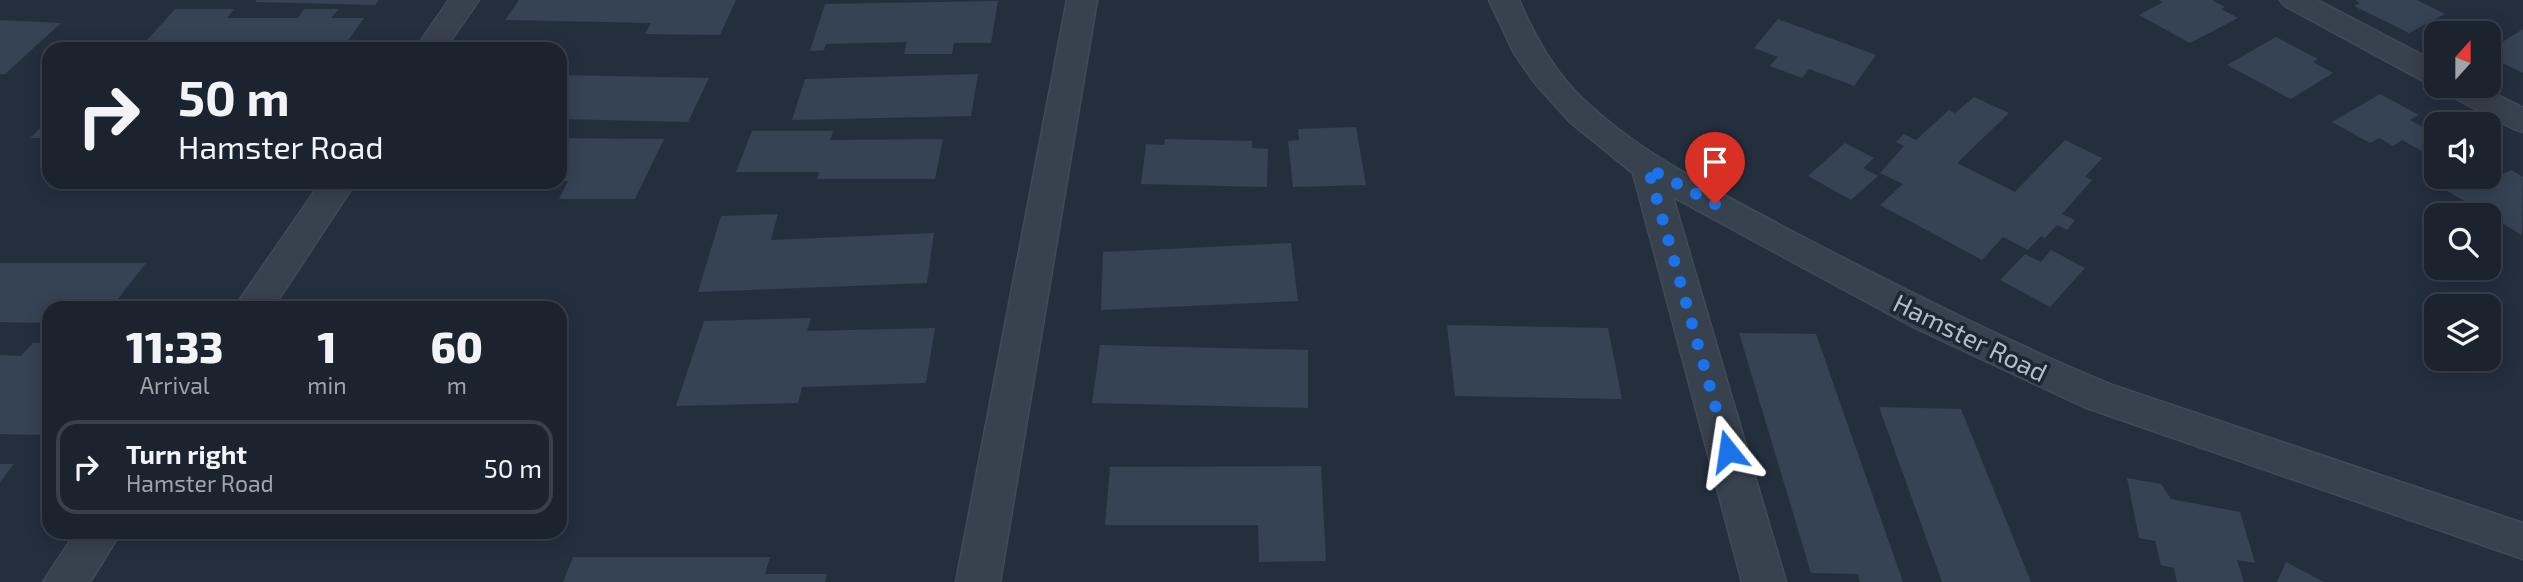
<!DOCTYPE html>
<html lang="en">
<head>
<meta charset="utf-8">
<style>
	:root { --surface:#1b232e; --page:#282f3a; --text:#f1f3f6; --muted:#a0a4aa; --line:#39404a }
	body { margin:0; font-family:"Exo 2",sans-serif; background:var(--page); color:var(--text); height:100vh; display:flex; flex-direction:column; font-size:26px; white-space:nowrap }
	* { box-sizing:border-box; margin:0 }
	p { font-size:23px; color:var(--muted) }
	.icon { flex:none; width:38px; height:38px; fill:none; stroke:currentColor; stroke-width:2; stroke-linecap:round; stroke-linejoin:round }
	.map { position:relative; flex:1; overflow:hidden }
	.panel { position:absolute; left:42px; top:301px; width:525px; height:238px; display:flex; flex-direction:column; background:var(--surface); border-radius:21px; box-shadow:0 4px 18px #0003,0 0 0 2px var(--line) }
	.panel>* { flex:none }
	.guide { position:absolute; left:42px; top:42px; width:525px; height:147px; border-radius:21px; box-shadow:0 4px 18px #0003,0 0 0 2px var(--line); background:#1b232e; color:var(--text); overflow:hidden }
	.needle { width:46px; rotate:21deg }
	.buttons { position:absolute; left:2424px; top:21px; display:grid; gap:14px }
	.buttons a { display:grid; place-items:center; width:77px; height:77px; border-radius:14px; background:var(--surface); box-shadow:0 4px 18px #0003,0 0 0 2px var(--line); font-size:35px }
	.pin { position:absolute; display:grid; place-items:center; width:60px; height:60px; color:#fff; margin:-72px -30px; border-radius:50% 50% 50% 0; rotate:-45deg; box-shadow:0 0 7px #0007 }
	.pin .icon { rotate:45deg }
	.me { position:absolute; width:77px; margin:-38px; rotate:345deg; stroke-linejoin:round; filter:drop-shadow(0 0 5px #0008) }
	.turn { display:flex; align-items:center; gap:24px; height:147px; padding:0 21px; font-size:32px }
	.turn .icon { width:91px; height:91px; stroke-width:2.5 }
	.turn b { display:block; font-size:49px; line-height:60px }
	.eta { display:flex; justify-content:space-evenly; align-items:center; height:119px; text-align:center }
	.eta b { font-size:42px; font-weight:800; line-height:49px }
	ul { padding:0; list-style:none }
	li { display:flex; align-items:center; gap:21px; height:94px; margin:0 14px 10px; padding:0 7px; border:4px solid var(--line); border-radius:21px }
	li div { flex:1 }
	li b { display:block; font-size:26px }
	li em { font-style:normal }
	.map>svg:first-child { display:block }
	.building { fill:#364354 }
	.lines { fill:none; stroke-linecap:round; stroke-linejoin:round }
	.street-casing { stroke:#414a57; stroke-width:3 }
	.street { fill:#38414e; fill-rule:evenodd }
	.route { stroke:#1a73e8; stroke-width:12; stroke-dasharray:0 21.6 }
	.labels { text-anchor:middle; stroke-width:7; stroke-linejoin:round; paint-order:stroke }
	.street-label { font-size:26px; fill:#b4bcc9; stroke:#1d2633 }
</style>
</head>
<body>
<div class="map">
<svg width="2523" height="582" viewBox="0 0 2523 582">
	<rect width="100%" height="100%" fill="#242f3e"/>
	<g class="building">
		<polygon points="256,0 379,0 375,5 256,2"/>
		<polygon points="519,0 736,0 720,35 645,34 651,23 505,20"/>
		<polygon points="2159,0 2212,0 2225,7 2221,9 2238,18 2190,43 2139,15 2163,2"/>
		<polygon points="2355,0 2417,0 2445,14 2409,33 2354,6 2360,3"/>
		<polygon points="998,1 991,43 954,43 952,54 904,54 907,42 826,44 824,50 810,51 825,4"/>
		<polygon points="175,9 234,9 227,18 298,18 304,9 339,9 331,18 364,18 342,49 139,49"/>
		<polygon points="1778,19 1876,55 1854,86 1809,69 1802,78 1770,66 1778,57 1754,48"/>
		<polygon points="0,20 61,23 5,74 0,74"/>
		<polygon points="2523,29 2523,73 2488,56 2488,51"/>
		<polygon points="2276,37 2318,59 2313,62 2333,73 2291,99 2227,65"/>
		<polygon points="978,74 971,116 792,120 805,79"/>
		<polygon points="560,75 709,78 688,122 560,119"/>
		<polygon points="2380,94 2419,115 2410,120 2436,134 2436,148 2427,154 2402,140 2393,146 2379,138 2370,143 2332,122"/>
		<polygon points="1974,97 2009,113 1957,163 2015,192 2065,140 2102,158 2085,177 2092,180 2062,214 2075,220 2067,230 2057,225 2045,238 2041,236 2028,250 2003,237 1982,260 1880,205 1903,184 1880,173 1904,146 1896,142 1904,134 1916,140 1949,110 1955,113"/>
		<polygon points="49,120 49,138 30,138"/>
		<polygon points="1356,127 1366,185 1293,187 1288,141 1299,140 1298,129"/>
		<polygon points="752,131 833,131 830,140 943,139 935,179 817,179 819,172 736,172"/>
		<polygon points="560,138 664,139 635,199 559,199 568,181 560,181"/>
		<polygon points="1165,139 1252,141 1252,148 1268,149 1267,187 1141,184 1146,144 1164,145"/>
		<polygon points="1845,143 1874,158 1863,168 1878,176 1851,200 1808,176"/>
		<polygon points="2488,170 2499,176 2511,170 2523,177 2522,235 2437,185 2451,177 2488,177"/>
		<polygon points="778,214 771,240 934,233 927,283 698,292 721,216"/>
		<polygon points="1291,243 1298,301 1101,310 1103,252"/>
		<polygon points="2051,250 2085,268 2050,307 2000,280 2025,254 2041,262"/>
		<polygon points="0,263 146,263 111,308 49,308 49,323 0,322"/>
		<polygon points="811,318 807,331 935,328 926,383 802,387 798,403 676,406 704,321"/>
		<polygon points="1447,325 1608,328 1622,399 1455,396"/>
		<polygon points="1739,333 1816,334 1903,582 1860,582 1858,574 1811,573"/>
		<polygon points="33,343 49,343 49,435 0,434 0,355 21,356"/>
		<polygon points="1100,345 1308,350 1308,408 1092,403"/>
		<polygon points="1879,407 1961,409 2031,582 1942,582"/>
		<polygon points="0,464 14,464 0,482"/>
		<polygon points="1321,466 1326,561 1259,562 1258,525 1105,525 1110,467"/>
		<polygon points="2127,478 2161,484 2171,499 2240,512 2255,563 2237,560 2244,582 2177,582 2174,568 2161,565 2155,541 2139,538"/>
		<polygon points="162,532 496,532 493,538 159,536"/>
		<polygon points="573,557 770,557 765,574 827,574 825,582 563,582"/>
		<polygon points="2286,562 2324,582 2277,582"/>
	</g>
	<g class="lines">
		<defs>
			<g id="street">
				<polygon points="449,0 479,0 445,49 415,49"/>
				<polygon points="1067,0 1097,0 1000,582 956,582"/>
				<path d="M1489,0h30c14,33 30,63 55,90 59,61 134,96 208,136 108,57 217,112 330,159l411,138v36l-439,-152 -171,-80 -240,-130 113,385h-44l-109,-409 -63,-51 -36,-40 -20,-29z"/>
				<polygon points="2280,0 2317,0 2436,62 2436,85 2425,82 2285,6"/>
				<polygon points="2440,86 2480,86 2523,108 2523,132 2512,128 2445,93"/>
				<polygon points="321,182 356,182 273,308 234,308"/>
				<polygon points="76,532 121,532 90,582 43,582"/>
			</g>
		</defs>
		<use href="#street" class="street-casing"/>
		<use href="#street" class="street"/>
	</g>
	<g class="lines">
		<polyline class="route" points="1715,204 1648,168 1728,451"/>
	</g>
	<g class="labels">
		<g class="street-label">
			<text transform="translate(1970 338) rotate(26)" y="9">Hamster Road</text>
		</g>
	</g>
</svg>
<div class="buttons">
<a><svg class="needle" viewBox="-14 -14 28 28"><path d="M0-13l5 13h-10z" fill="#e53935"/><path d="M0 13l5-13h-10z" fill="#a0a4aa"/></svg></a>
<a><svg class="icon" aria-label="sound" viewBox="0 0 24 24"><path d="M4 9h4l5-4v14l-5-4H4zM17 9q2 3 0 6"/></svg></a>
<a><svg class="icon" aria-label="search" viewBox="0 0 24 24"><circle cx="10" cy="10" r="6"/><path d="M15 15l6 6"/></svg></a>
<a><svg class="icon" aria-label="layers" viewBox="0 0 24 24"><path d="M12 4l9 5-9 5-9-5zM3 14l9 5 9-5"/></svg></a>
</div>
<div class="pin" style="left:1715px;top:204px;background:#d93025"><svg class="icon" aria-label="arrive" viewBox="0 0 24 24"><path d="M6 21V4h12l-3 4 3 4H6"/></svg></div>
<svg class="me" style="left:1728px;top:451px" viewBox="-20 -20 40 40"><path d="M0-17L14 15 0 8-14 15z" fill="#1a73e8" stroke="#fff" stroke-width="4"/></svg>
<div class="guide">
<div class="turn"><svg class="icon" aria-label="right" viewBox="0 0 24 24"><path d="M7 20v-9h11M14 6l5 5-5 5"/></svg><div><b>50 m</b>Hamster Road</div></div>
</div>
<section class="panel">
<div class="eta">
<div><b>11:33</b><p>Arrival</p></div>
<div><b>1</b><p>min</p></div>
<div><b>60</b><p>m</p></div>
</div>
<ul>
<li><svg class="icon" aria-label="right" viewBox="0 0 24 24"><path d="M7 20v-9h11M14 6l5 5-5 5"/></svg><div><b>Turn right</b><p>Hamster Road</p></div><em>50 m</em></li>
</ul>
</section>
</div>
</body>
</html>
